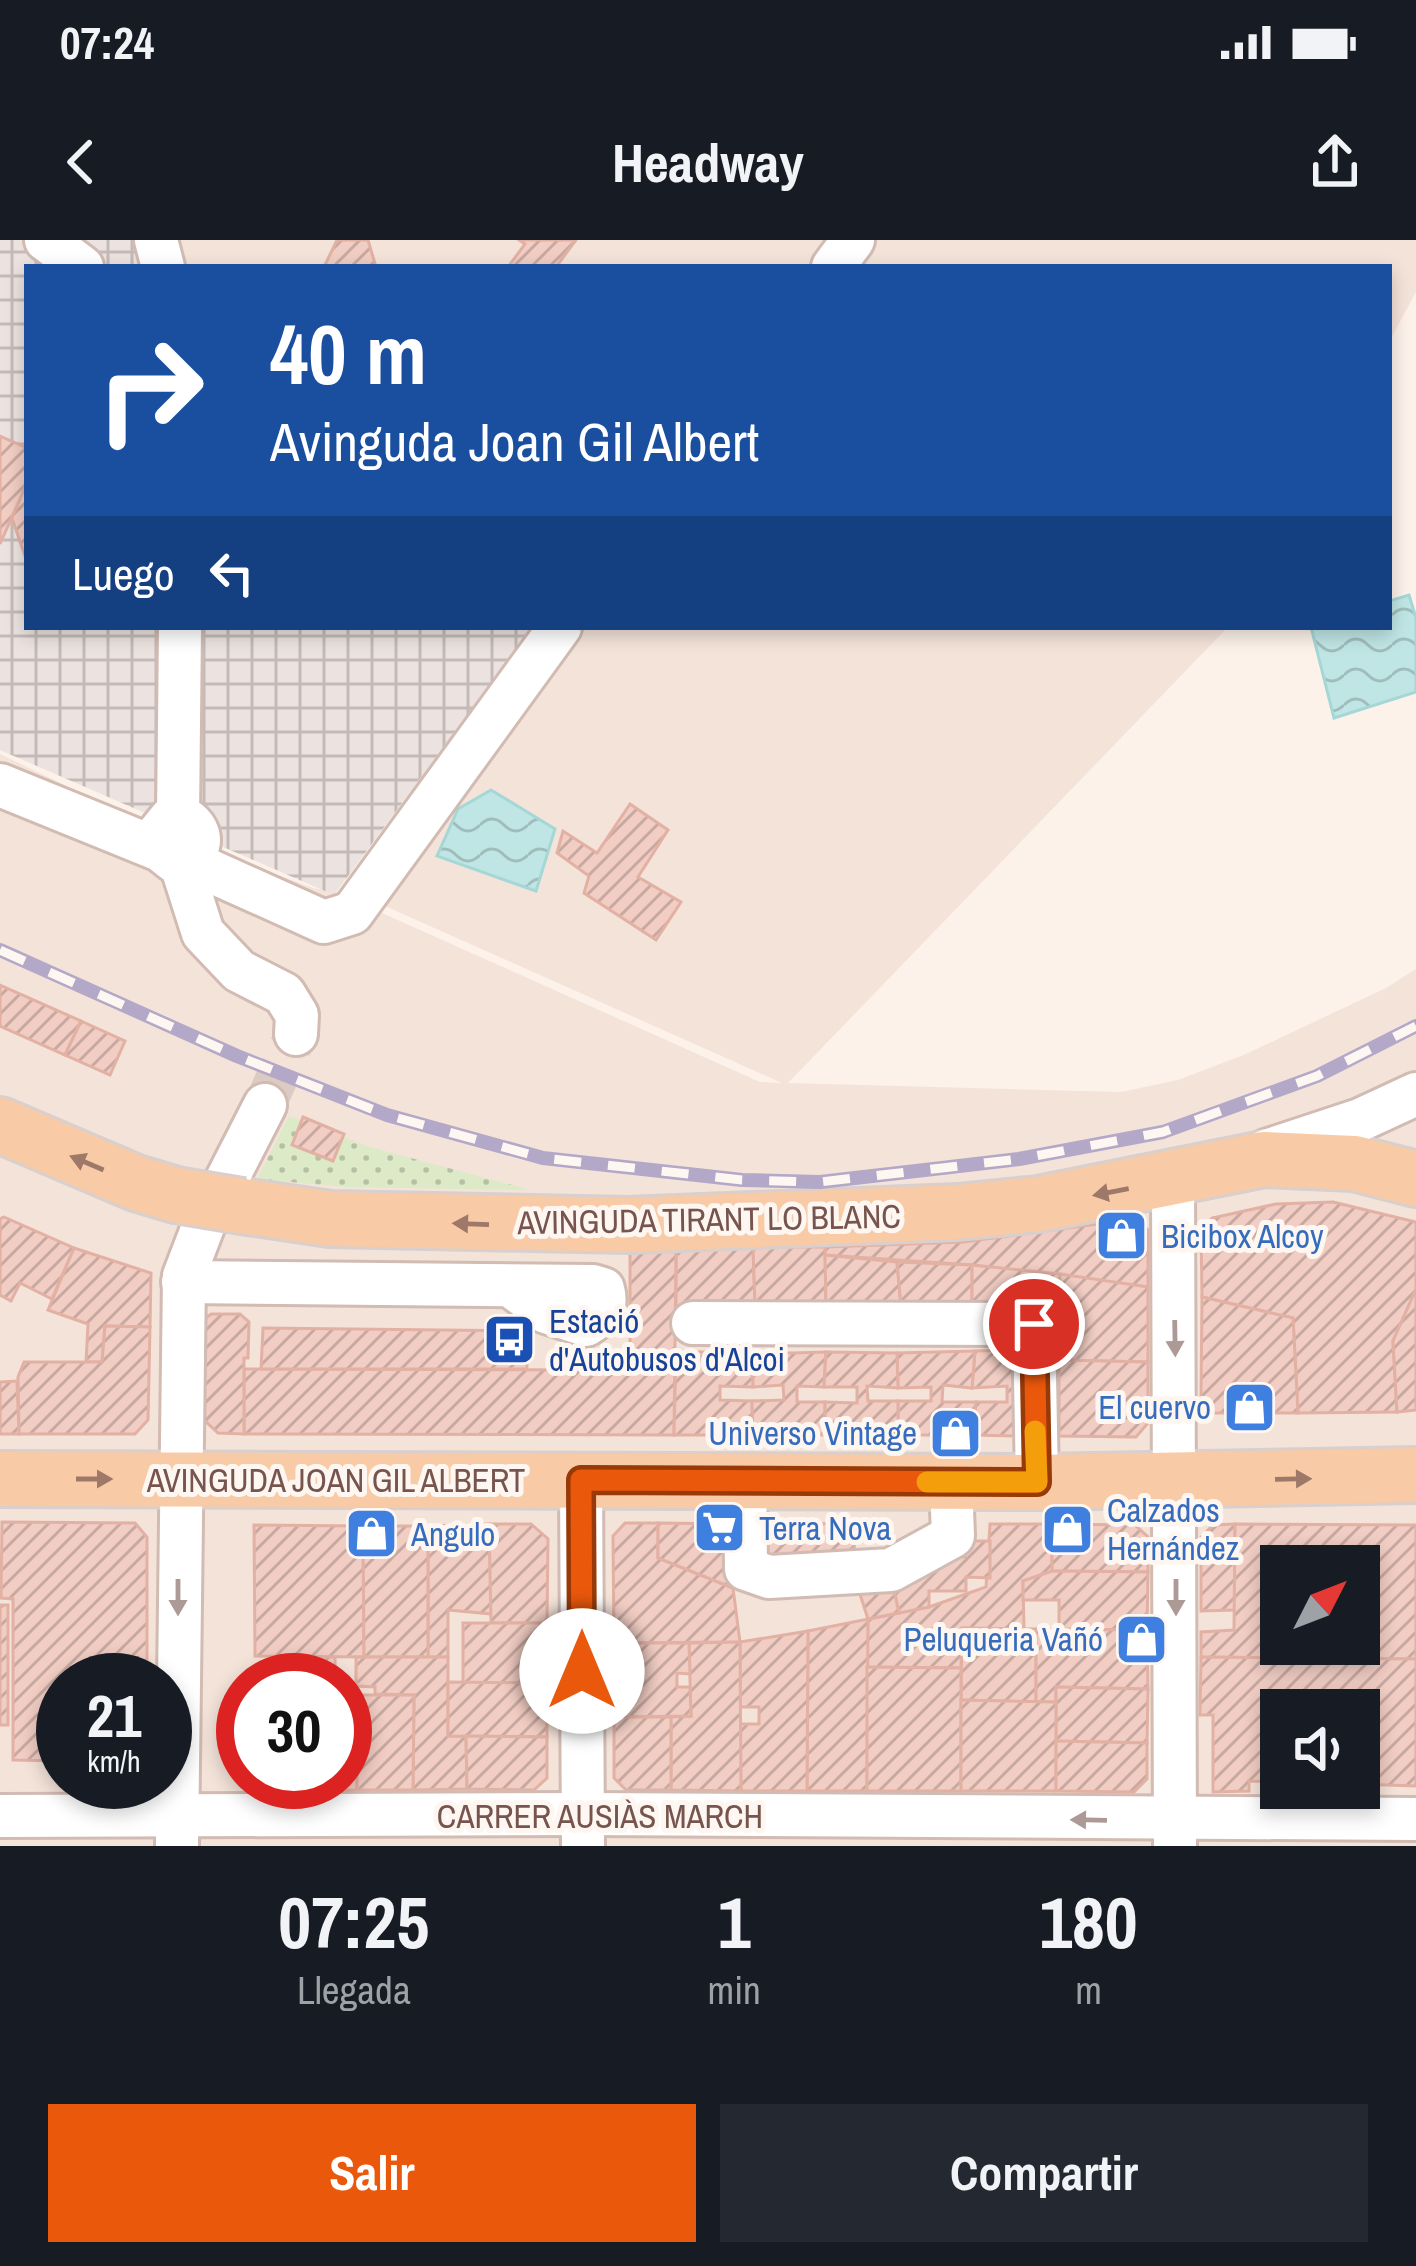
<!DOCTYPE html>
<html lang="es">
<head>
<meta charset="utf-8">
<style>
	:root { --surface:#171b24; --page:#242831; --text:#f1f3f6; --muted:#9ea1a6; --accent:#ea580c }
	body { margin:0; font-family:"Archivo Narrow",sans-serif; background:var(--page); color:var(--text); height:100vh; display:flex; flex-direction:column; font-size:45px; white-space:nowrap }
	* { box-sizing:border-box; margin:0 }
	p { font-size:39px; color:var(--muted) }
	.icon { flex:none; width:66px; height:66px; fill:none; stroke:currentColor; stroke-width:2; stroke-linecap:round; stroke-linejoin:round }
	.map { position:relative; height:1606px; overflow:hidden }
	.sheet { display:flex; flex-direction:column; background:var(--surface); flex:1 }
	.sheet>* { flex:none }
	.top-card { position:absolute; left:24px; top:24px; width:1368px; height:366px; border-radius:0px; box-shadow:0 6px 18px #0003; background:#1a4fa0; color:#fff; overflow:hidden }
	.needle { width:78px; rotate:48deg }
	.tools { position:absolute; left:1260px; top:1305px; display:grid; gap:24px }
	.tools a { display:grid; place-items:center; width:120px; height:120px; border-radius:0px; background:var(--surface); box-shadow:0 6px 18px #0003; font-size:60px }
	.speed { position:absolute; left:36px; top:1413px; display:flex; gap:24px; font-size:60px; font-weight:700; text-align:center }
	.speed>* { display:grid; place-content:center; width:156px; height:156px; border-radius:50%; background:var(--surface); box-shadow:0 6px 18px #0003; line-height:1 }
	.speed small { font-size:30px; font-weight:400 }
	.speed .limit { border:18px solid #d22; background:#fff; color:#111 }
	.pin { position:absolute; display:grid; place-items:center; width:102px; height:102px; color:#fff; margin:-51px; border:6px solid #fff; border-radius:50%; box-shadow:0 3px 12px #0007 }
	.me { position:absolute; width:132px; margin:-66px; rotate:0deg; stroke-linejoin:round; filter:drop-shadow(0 0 9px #0008) }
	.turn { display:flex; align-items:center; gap:42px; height:252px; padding:0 48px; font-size:54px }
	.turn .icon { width:156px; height:156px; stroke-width:2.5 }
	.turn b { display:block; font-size:84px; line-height:102px }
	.then { display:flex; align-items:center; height:114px; padding:0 48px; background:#0003; gap:24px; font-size:45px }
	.eta { display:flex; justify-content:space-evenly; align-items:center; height:204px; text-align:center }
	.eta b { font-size:72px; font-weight:700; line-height:84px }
	.primary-button { display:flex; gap:24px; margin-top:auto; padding:24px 48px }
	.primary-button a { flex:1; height:138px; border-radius:0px; background:var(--accent); color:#fff; font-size:48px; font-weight:700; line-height:138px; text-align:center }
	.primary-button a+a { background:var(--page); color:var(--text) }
	.status { display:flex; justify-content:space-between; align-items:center; height:84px; padding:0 60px; background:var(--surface); direction:ltr }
	.status svg { height:33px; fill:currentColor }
	header { display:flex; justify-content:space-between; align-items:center; height:156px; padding:0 48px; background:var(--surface); font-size:54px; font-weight:700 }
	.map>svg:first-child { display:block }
	.residential { fill:#f4e3d9; fill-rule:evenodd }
	.industrial { fill:url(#industrial-grid) }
	.green { fill:url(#green-dots) }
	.water { fill:url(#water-waves); stroke:#a5d7d7; stroke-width:3 }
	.building { fill:url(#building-hatch); stroke:#e3b1a4; stroke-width:3; fill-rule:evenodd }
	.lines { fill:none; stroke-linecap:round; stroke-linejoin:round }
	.minor-tunnel { stroke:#dbcbc3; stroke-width:42; stroke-dasharray:42 21; stroke-linecap:butt }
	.minor-casing { stroke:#d1bbb2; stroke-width:48 }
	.major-casing { stroke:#d9cfcd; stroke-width:60 }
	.minor { stroke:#fff; stroke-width:42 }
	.major { stroke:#f8cba6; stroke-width:54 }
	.rail-casing { stroke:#b3a8c7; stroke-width:14 }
	.rail { stroke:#fef7f1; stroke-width:9; stroke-dasharray:27; stroke-linecap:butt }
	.major-bridge-casing { stroke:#d9cfcd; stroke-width:60; stroke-linecap:butt }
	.major-bridge { stroke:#f8cba6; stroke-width:54 }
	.oneway { fill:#9e7868 }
	.oneway2 { fill:#ad9995 }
	.route-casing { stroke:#983908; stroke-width:30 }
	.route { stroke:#ea580c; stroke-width:21 }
	.slow { stroke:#f59e0b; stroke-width:21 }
	.labels { text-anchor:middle; stroke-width:10; stroke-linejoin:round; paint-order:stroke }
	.street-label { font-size:33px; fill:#77554e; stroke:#fef7f1 }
	.shop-label { font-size:33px; fill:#366cbe; stroke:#fef7f1; text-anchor:start }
	.transit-label { font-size:33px; fill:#164399; stroke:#fef7f1; text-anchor:start }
</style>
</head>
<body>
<div class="status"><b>07:24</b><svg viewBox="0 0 49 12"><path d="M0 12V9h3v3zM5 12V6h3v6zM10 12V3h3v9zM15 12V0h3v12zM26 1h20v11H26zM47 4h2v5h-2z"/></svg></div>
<header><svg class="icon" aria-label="back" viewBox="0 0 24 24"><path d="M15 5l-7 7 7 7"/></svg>Headway<svg class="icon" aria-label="share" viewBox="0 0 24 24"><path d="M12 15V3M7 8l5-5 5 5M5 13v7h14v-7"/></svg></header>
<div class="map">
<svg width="1416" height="1606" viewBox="0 0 1416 1606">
	<defs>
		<pattern id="industrial-grid" width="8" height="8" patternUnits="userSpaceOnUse" patternTransform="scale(3)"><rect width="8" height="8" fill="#ece3e0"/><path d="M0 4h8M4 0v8" fill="none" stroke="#c4bbb8"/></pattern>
		<pattern id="green-dots" width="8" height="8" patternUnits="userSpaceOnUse" patternTransform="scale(3)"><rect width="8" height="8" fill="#dceac8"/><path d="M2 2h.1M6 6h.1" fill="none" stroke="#b7c0a5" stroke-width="1.8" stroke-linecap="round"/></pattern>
		<pattern id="water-waves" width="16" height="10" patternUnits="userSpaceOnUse" patternTransform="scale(3)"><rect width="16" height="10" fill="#bfe6e5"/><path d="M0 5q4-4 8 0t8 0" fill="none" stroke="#a0bdbc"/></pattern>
		<pattern id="building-hatch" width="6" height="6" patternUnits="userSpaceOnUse" patternTransform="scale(3)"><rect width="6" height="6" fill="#f1cdc3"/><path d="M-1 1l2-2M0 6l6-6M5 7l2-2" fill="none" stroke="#c8a9a1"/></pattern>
	</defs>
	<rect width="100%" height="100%" fill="#fcf2ea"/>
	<g class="residential">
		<polygon points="96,0 1416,0 1416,52 1389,102 1389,27 131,27"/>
		<path d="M582,387h646l-440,456 333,9 57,-12 68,-26 140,-66 30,-19v877h-1416v-1092l104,50 128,54 81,30 22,4 425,190 22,1 -397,-177zM1281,1326h78v78h-78zM63,1440h102v102h-102zM243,1440h102v102h-102zM1281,1470h78v78h-78z"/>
	</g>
	<polygon class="industrial" points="0,0 143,0 176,27 27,27 27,387 532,387 334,655 0,510"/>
	<polygon class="green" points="289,876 370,907 531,950 346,947 257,939"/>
	<g class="water">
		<polygon points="1409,355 1416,378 1416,452 1334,478 1311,387 1389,387 1389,361"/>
		<polygon points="491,550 555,589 536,651 437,616 458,569"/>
	</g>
	<g class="building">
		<polygon points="337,0 368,0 376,27 324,27"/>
		<polygon points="519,0 576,0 556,27 508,27 525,4"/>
		<polygon points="0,196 27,208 27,243 0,304"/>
		<polygon points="27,243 27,322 12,278"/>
		<polygon points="630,564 668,590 638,637 681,662 656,700 584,653 589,636 557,613 563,591 597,613"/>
		<polygon points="0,745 81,781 65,815 0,786"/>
		<polygon points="81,781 125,801 110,835 65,815"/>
		<polygon points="303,877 344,894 333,921 292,905"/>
		<polygon points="1333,962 1416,982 1416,1049 1393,1101 1397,1172 1298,1173 1293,1078 1202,1057 1201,992 1212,978 1276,964"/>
		<polygon points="4,977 74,1008 52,1059 20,1043 11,1061 0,1055 0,979"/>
		<polygon points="1135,979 1148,990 1148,1047 972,1025 825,1015 825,1007 963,1002"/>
		<polygon points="676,1007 753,1007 755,1065 676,1066"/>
		<polygon points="753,1007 825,1007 826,1068 755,1065"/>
		<polygon points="74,1008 151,1033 150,1087 105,1086 102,1122 86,1122 88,1084 48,1070"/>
		<polygon points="676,1010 674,1195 244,1194 244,1129 630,1130 630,1011"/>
		<polygon points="825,1015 897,1022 901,1066 826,1068"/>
		<polygon points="897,1022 972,1025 972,1066 901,1066"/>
		<polygon points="972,1025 1060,1034 1059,1067 972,1066"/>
		<polygon points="1060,1034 1148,1047 1148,1122 1059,1120"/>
		<polygon points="1416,1049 1416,1170 1397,1172 1393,1101"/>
		<polygon points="1202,1057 1293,1078 1298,1173 1214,1173 1201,1159"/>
		<polygon points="211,1074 240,1074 249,1082 248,1118 244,1118 244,1194 218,1193 202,1178 202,1081"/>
		<polygon points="105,1086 150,1087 148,1180 135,1194 19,1194 18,1137 24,1122 102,1122"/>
		<polygon points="263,1088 526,1091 527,1129 261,1129"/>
		<polygon points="1014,1110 1014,1196 973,1195 976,1162 1007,1162 1007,1146 972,1148 975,1111"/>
		<polygon points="676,1111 753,1114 753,1147 720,1146 720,1160 752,1161 753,1195 674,1195"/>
		<polygon points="975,1111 972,1148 943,1145 942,1162 976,1162 973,1195 898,1195 898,1161 931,1161 931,1147 898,1148 897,1113"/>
		<polygon points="826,1112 824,1147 797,1146 797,1162 825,1162 825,1195 753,1195 752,1161 784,1160 783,1145 753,1147 753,1114"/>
		<polygon points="826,1112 897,1113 898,1148 867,1146 868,1161 898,1161 898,1195 825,1195 825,1162 857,1163 857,1147 824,1147"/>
		<polygon points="1059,1120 1148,1122 1148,1183 1136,1197 1059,1196"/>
		<polygon points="17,1141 19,1194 0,1194 0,1142"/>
		<polygon points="2,1282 135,1283 147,1297 147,1440 63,1440 63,1521 13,1520 13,1359 1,1358"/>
		<polygon points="625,1283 658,1283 658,1318 733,1348 740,1402 614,1403 613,1296"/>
		<polygon points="658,1283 733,1284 733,1348 658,1318"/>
		<polygon points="759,1283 855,1284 854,1322 758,1323"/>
		<polygon points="489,1284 492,1374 448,1370 448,1417 428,1417 428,1286"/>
		<polygon points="489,1284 531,1284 548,1299 547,1383 491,1383"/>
		<polygon points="990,1284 1052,1284 1052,1331 1023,1341 1024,1389 962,1388 961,1428 867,1427 868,1379 929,1367 986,1347"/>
		<polygon points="1052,1284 1135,1285 1148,1297 1148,1332 1052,1331"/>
		<polygon points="1235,1284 1235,1370 1201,1371 1201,1297 1213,1285"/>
		<path d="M1235,1284l181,1v134l-215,-2v-25l33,-2zM1281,1326h78v78h-78z"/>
		<polygon points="254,1285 363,1286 364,1417 255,1416"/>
		<polygon points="363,1286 428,1286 428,1417 364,1417"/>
		<polygon points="964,1301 990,1301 990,1338 966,1337 966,1351 929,1351 929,1367 899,1373 891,1337 928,1316 965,1317"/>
		<polygon points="1052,1331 1148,1332 1147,1390 1059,1389 1059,1360 1023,1360 1023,1341"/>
		<polygon points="891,1337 899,1373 868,1379 855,1339"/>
		<rect x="0" y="1365" width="8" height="120"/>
		<polygon points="868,1379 867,1551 807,1551 808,1391"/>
		<rect x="463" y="1383" width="84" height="60"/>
		<polygon points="962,1388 1036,1389 1036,1462 961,1460"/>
		<polygon points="1036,1389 1147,1390 1148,1449 1056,1447 1056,1462 1036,1462"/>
		<polygon points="808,1391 807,1551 741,1551 740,1484 759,1484 759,1467 740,1467 740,1402"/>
		<polygon points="740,1402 741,1551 671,1550 671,1477 691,1476 689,1403"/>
		<polygon points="614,1403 689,1403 690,1434 677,1433 677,1447 690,1447 691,1476 614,1477"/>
		<rect x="309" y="1417" width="26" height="23"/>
		<polygon points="356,1417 448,1417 448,1496 466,1496 467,1549 413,1550 414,1455 375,1454 375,1447 356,1446"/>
		<polygon points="1201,1417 1416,1419 1416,1546 1359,1544 1359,1470 1281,1470 1281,1542 1249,1541 1249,1551 1213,1552 1213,1475 1200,1475"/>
		<polygon points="867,1427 961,1428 961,1551 867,1551"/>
		<polygon points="448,1442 547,1443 547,1497 448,1496"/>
		<polygon points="1056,1447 1148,1449 1147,1503 1056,1501"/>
		<polygon points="345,1455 357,1455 357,1550 308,1551 308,1542 345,1542"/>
		<polygon points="357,1455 414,1455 413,1550 357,1550"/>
		<polygon points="961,1460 1056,1462 1056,1551 961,1551"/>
		<polygon points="614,1477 671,1477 671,1550 626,1550 614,1538"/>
		<polygon points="466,1496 547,1497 547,1538 534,1550 467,1549"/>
		<polygon points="1056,1501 1147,1503 1147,1539 1134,1552 1056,1551"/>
		<polygon points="255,1542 308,1542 308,1551 255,1550"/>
	</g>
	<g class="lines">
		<polyline class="minor-tunnel" points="265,865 296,794"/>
		<defs>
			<g id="minor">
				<polyline points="46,0 82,27"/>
				<polyline points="156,0 163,27"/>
				<polyline points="833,27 853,0"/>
				<path d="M0,545l160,65 14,11c28,-1 34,-29 10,-43l-14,1 -13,16 3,15"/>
				<polyline points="178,578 180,387"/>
				<polyline points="186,620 324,682 352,673 560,387"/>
				<polyline points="180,621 203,693 239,731 284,754 297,775 296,794"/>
				<polyline points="1266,911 1360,880 1416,854"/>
				<polyline points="1173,939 1175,1604"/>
				<path d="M183,1042l410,4 10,3c5,18 -2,27 -17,36l-40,-13 -34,-25"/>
				<polyline points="693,1083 1034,1084 1037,1242"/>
				<polyline points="581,1240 583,1606"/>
				<polyline points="745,1241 746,1329 769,1337 891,1330 953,1296 951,1242"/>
				<polyline points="0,1576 583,1574 1416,1579"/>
				<polyline points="177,1606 184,1036 204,984 265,865"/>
			</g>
			<g id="major">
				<polyline points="0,885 136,943 176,955"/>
				<polyline points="242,966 330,979 628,985 957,972 1039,964 1264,919 1354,923 1416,939"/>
				<polyline points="0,1239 1037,1242 1416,1235"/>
			</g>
		</defs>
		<use href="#minor" class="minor-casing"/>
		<use href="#major" class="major-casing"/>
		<use href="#minor" class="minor"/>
		<use href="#major" class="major"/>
		<defs>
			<polyline id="rail" points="0,710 237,816 387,875 543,918 742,940 820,942 942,928 1019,919 1163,892 1317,836 1416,786"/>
		</defs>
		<use href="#rail" class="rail-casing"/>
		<use href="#rail" class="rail"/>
		<defs>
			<polyline id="major-bridge" points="176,955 242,966"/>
		</defs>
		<use href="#major-bridge" class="major-bridge-casing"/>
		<use href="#major-bridge" class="major-bridge"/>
	</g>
	<defs><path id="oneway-solid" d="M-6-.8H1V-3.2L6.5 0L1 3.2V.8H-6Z" transform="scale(3)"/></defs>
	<g class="oneway">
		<use href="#oneway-solid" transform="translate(87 923) rotate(-157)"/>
		<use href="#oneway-solid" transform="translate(1111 952) rotate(169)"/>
		<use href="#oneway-solid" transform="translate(471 984) rotate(-178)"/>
		<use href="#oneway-solid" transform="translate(94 1239)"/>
		<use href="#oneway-solid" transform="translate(1293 1239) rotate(-1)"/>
	</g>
	<g class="oneway2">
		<use href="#oneway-solid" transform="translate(1175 1098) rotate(89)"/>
		<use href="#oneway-solid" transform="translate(178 1357) rotate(90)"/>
		<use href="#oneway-solid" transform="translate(1176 1357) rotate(90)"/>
		<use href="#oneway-solid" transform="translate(1089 1580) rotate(-179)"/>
	</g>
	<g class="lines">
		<defs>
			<polyline id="route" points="582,1431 581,1240 1037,1242 1034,1084"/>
		</defs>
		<use href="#route" class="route-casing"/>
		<use href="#route" class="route"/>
		<polyline class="slow" points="927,1242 1037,1242 1035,1191"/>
	</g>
	<defs>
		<symbol id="shop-square" viewBox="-11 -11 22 22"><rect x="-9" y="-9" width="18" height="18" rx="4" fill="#3f7fe0" stroke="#fef7f1"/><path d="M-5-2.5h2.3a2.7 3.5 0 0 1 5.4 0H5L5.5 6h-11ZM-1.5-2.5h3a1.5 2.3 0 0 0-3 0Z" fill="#fff"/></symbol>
		<symbol id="bus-square" viewBox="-11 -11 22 22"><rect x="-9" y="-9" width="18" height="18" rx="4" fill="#1a4fb4" stroke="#fef7f1"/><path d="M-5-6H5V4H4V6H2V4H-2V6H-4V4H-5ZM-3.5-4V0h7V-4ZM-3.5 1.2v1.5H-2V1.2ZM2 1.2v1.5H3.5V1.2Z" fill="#fff"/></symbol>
		<symbol id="supermarket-square" viewBox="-11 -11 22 22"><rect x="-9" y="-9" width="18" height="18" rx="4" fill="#3f7fe0" stroke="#fef7f1"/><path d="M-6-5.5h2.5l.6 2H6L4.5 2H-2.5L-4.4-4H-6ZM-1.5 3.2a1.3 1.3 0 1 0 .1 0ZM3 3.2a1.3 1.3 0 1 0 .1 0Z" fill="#fff"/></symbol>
	</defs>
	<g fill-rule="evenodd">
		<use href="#shop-square" x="1092" y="966" width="59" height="59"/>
		<use href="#bus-square" x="480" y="1070" width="59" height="59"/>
		<use href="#shop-square" x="1220" y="1138" width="59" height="59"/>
		<use href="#shop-square" x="926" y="1164" width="59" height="59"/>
		<use href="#supermarket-square" x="690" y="1258" width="59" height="59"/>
		<use href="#shop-square" x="1038" y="1260" width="59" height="59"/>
		<use href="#shop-square" x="342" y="1264" width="59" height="59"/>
		<use href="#shop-square" x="1112" y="1370" width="59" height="59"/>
	</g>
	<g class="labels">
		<g class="street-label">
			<text transform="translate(709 979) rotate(-1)" y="12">AVINGUDA TIRANT LO BLANC</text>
			<text x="336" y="1252">AVINGUDA JOAN GIL ALBERT</text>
			<text x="600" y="1588">CARRER AUSIÀS MARCH</text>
		</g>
		<g class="shop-label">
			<text x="1161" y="1008">Bicibox Alcoy</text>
			<text x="1211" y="1179" text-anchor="end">El cuervo</text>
			<text x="917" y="1205" text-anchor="end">Universo Vintage</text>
			<text x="1107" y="1282">Calzados<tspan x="1107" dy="38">Hernández</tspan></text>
			<text x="759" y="1300">Terra Nova</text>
			<text x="411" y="1306">Angulo</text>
			<text x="1103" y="1411" text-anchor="end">Peluqueria Vañó</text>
		</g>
		<g class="transit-label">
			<text x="549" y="1093">Estació<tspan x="549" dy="38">d'Autobusos d'Alcoi</tspan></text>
		</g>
	</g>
</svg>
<div class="tools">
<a><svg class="needle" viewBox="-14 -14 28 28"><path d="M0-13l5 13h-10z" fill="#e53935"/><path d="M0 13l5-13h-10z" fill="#9ea1a6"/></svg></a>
<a><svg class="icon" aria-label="sound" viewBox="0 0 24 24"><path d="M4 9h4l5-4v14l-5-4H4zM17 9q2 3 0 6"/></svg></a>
</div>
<div class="speed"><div>21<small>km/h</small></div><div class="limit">30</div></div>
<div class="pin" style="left:1034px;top:1084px;background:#d93025"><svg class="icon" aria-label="arrive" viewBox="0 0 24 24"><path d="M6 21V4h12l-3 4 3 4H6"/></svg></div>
<svg class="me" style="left:582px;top:1431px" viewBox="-20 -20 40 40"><circle r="19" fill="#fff"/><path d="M0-13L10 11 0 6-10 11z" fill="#ea580c"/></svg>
<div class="top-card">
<div class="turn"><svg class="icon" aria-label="right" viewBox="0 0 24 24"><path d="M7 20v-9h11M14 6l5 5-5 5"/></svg><div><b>40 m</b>Avinguda Joan Gil Albert</div></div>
<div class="then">Luego<svg class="icon" aria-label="left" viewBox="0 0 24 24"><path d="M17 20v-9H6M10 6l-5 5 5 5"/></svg></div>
</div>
</div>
<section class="sheet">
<div class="eta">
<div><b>07:25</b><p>Llegada</p></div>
<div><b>1</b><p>min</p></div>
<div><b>180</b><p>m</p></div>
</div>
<div class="primary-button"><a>Salir</a><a>Compartir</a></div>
</section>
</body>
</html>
